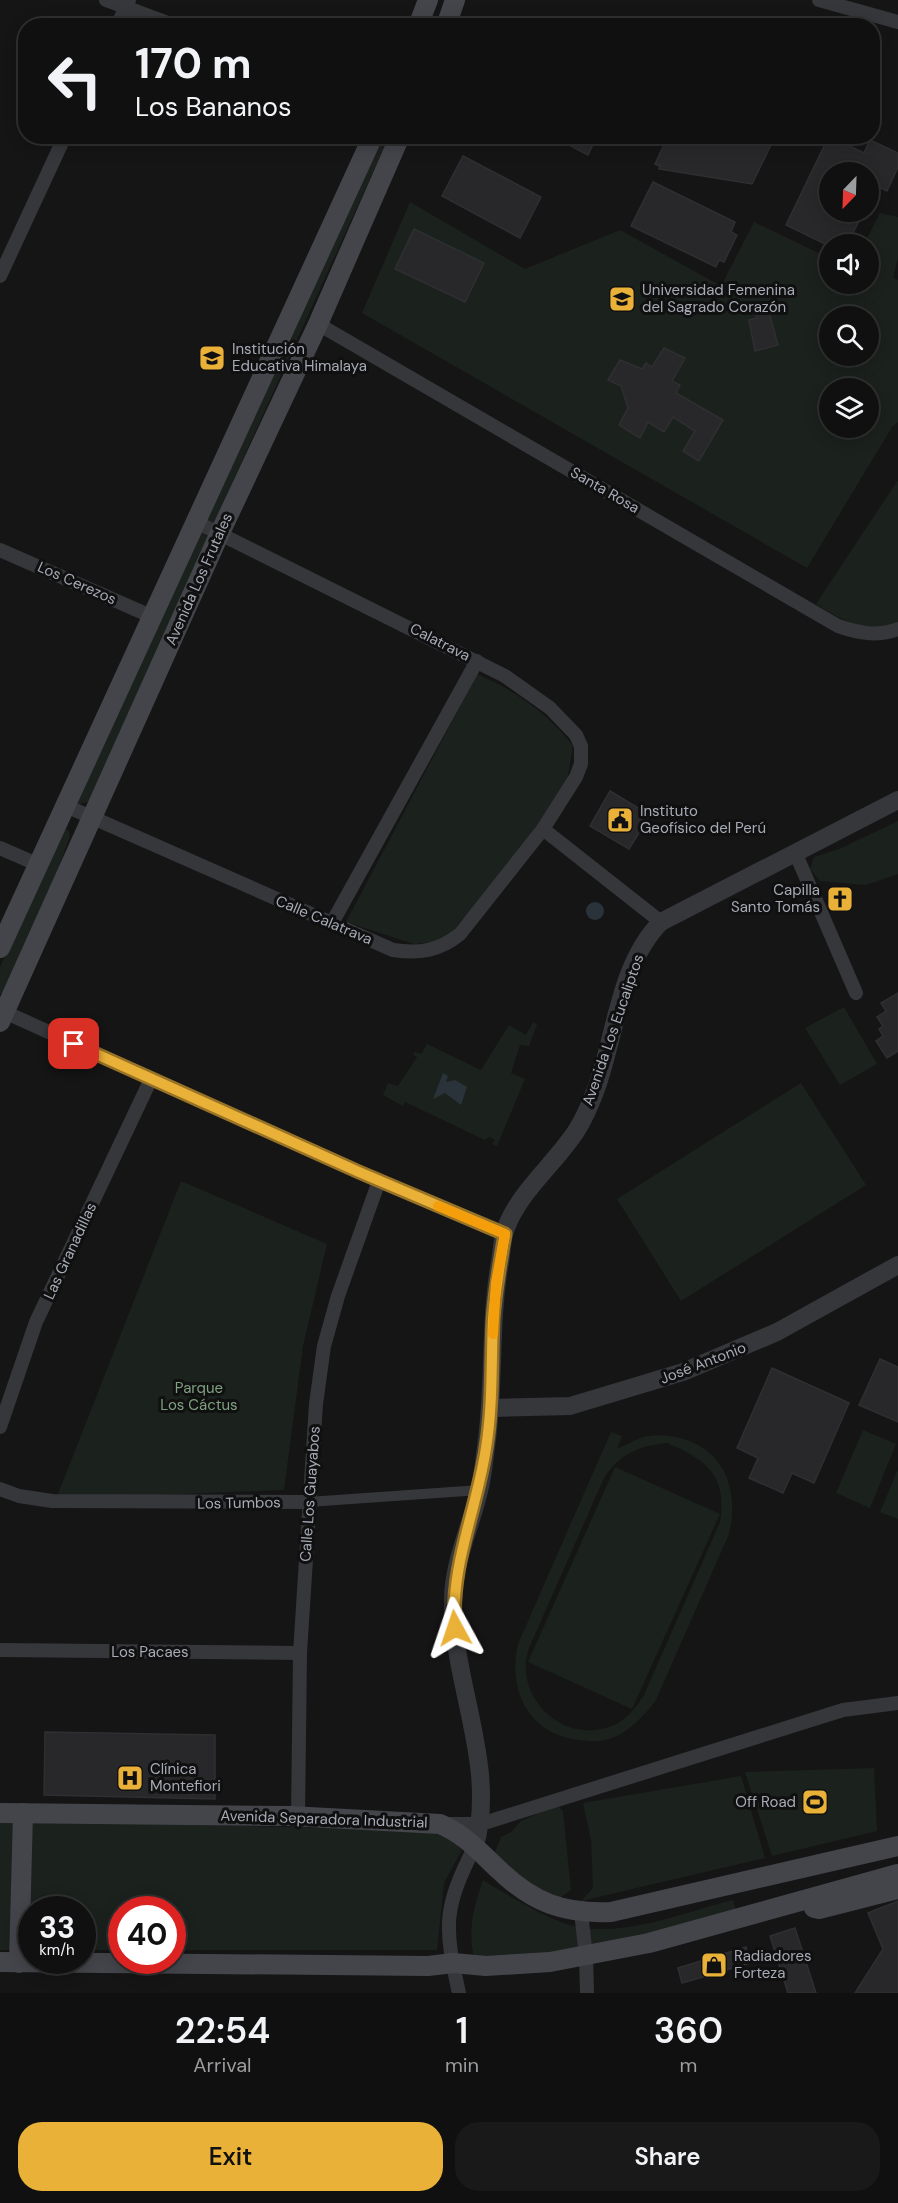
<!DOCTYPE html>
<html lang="en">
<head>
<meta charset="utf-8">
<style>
	:root { --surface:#101010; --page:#191919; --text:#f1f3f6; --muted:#9c9d9f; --line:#303030; --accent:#eab139 }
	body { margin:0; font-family:"DM Sans",sans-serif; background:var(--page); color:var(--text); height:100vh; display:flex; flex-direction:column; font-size:22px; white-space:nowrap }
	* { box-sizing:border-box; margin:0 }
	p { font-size:20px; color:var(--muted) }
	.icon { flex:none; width:33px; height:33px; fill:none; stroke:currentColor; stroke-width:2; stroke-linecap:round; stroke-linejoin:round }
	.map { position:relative; height:1993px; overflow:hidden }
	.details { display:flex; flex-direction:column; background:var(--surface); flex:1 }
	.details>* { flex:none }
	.guide { position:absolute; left:18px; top:18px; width:862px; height:126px; border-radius:24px; box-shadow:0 3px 15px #0003,0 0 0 2px var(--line); background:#101010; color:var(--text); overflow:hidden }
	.needle { width:39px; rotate:203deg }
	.controls { position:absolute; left:819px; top:162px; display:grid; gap:12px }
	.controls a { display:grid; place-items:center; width:60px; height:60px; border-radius:50%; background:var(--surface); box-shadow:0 3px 15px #0003,0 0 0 2px var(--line); font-size:30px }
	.speed { position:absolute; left:18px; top:1896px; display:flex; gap:12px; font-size:30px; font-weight:700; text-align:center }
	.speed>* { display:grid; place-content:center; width:78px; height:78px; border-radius:50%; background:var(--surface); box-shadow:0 3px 15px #0003,0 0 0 2px var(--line); line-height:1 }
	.speed small { font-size:15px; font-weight:400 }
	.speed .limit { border:9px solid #d22; background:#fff; color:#111 }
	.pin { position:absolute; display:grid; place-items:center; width:51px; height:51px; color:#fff; margin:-26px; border-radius:12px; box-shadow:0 3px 9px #0006 }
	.me { position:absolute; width:66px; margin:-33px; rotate:355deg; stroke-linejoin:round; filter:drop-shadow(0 0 4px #0008) }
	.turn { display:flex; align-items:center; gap:21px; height:126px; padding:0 18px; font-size:27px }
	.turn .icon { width:78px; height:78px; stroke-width:2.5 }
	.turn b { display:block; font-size:42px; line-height:51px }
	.eta { display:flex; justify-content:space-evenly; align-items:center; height:102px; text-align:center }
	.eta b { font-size:36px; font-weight:600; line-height:42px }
	.primary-button { display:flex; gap:12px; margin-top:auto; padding:12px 18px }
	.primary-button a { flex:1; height:69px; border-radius:24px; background:var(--accent); color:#111; font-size:24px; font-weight:600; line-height:69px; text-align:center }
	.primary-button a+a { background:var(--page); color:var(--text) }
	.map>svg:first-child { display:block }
	.green { fill:#1b211c; fill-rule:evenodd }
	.water { fill:#2b333a }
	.building { fill:#28282a; stroke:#2f2f32; stroke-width:1.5 }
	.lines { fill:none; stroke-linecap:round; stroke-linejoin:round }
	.pedestrian { stroke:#36373b; stroke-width:10 }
	.minor { stroke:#36373b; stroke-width:14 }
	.tertiary { stroke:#36373b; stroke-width:18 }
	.secondary { stroke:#44454b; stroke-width:20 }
	.route-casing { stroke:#987325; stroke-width:15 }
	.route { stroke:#eab139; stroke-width:10 }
	.slow { stroke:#f59e0b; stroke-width:10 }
	.labels { text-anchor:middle; stroke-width:6; stroke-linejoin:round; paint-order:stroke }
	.poi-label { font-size:15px; fill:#a7abb6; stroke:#101011; text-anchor:start }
	.street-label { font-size:15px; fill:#a7abb6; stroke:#101011 }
	.park-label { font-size:15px; fill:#7fa081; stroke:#101011 }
</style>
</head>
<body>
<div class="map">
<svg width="898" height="1993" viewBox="0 0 898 1993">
	<rect width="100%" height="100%" fill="#151516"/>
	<g class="green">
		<polygon points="377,137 389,137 213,525 203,518"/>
		<path d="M410,202l115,67 95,-39 101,56 33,-64 75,36 1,26h38v-40h-4l16,-31 18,4v40l-5,21 5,2v142l-6,5 -85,141 -445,-255zM830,316h38v40h-38zM830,388h38v40h-38z"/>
		<path d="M898,480v142c-28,14 -59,-3 -82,-18z"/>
		<polygon points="199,531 209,538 88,802 79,804 73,798"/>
		<path d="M477,674c39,17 70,39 96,72l-6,36 -44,66 -79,93 -30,3 -68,-22z"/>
		<polygon points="898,821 898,874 866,885 820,881 810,869 814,857 839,849"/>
		<polygon points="63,828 69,831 70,836 57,872 3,993 0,994 0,967"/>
		<polygon points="844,1007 877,1064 840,1085 805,1028"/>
		<polygon points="533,1022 537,1024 529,1046 520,1045 511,1073 525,1079 497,1146 492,1144 495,1140 489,1137 485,1140 405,1102 403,1106 383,1095 388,1083 398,1086 417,1057 413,1055 415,1052 421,1054 427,1044 481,1070 509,1025 526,1035"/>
		<polygon points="801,1083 866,1185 681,1301 617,1199"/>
		<polygon points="181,1181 327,1244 303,1346 284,1490 56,1499"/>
		<polygon points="863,1430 896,1444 870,1508 836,1493"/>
		<path d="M611,1432l11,4 -5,13c9,-4 17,-9 26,-12 12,-3 25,-2 37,1 46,12 59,54 49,96l-74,168c-13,15 -26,31 -46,37 -11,4 -24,2 -36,0 -47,-8 -65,-52 -55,-95zM667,1443c41,17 60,33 53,79l-76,173c-9,14 -21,29 -38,33 -47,14 -93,-34 -77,-80l75,-170c16,-24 34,-32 63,-35z"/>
		<polygon points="615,1467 720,1514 632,1709 528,1662"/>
		<polygon points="898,1469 898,1519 880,1512"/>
		<polygon points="874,1768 877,1831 772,1856 745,1772"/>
		<polygon points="741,1776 765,1858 581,1901 593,1888 591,1840 583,1803"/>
		<path d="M557,1805l6,6 8,79 -15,11c-23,-13 -47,-26 -61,-49l6,-15 10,-5 10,-11z"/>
		<polygon points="0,1821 335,1828 447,1834 462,1850 444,1883 437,1950 173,1950 172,1910 122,1910 121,1950 83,1950 82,1910 32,1910 31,1950 0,1950"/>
		<path d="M483,1880c27,16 70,44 100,48 50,6 102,-16 150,-28l4,13 -129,32 -133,17c-8,-31 -2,-53 8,-82z"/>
	</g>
	<g class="water">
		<circle cx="595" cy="911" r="9"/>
		<polygon points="443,1073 448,1076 446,1082 455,1080 467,1087 461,1105 445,1093 433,1099"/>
	</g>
	<g class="building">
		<polygon points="552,136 597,136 588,155"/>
		<polygon points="668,136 761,136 771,145 752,184 659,169 660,166 655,164"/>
		<polygon points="829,136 864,153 870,140 898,153 898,167 887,191 868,182 868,172 830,172 830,212 864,212 847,244 825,244 786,225"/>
		<polygon points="463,156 541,197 520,238 442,196"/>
		<polygon points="653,182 735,222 731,232 737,235 724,262 719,260 716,267 631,226"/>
		<polygon points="414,229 484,263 465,302 395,269"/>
		<polygon points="767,305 778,345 755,351 749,320 757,318 754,309"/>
		<polygon points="664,348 685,358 672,381 680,385 676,393 723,420 699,461 683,451 695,431 673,417 664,432 648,422 640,438 619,425 628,408 621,386 608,380 620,360 642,369 646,363 652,367"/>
		<polygon points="610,791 650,815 629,849 590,826"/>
		<polygon points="898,993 898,1051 887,1058 876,1041 883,1036 879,1029 883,1026 877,1017 886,1011 881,1003"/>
		<polygon points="880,1359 898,1367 898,1422 859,1405"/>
		<polygon points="772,1368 849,1403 814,1483 792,1473 783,1493 749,1478 758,1458 737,1448"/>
		<polygon points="45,1732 215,1735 215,1799 44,1795"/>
		<polygon points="898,1901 898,1993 855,1993 883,1949 868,1913"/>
		<polygon points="795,1928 816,1993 788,1993 770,1936"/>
		<polygon points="746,1947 750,1963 682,1983 678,1968"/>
	</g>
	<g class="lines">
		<polyline class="pedestrian" points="308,1502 480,1490"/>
		<g class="minor">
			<polyline points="106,0 176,26"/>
			<polyline points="819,0 898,22"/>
			<polyline points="117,26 129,0"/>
			<polyline points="0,276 65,136"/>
			<path d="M318,324l520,302c21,7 38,11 60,3"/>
			<polyline points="0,550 153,617"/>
			<path d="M66,806l327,144c26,4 46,1 67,-16l83,-105 33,-52 5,-13v-18l-5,-11 -26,-27 -45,-32 -309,-154"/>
			<polyline points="543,829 661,922"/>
			<polyline points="0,848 39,865"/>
			<polyline points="795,852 856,993"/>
			<polyline points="332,923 477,661"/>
			<polyline points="0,1010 379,1181 505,1234"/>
			<polyline points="0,1427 36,1322 151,1079"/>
			<polyline points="0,1489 19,1496 52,1501 308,1502"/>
			<polyline points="0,1650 300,1653"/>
			<polyline points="298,1817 300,1653 316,1404 324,1346 338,1296 379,1181"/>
			<polyline points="444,1824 481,1824 843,1710 898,1703"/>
			<polyline points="581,1913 586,1955 587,1993"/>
			<path d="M459,1993c-15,-68 -16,-84 16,-147"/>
		</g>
		<g class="tertiary">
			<polyline points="492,1408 570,1406 683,1372 777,1332 898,1265"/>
			<path d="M475,1846c22,-82 -23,-163 -22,-246 0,-37 18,-74 26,-109 4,-15 5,-30 7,-44 9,-62 3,-124 14,-185 2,-11 2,-24 6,-34 13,-35 45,-61 66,-91 10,-13 18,-32 24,-48 20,-54 23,-125 65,-167l237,-122"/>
		</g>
		<g class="secondary">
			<polyline points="418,26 428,0"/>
			<polyline points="446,26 455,0"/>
			<polyline points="0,948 373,136"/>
			<polyline points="0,1022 219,535 318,324 400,136"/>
			<path d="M0,1813l290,3 150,8c24,10 39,27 58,45 35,34 66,45 113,43l287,-66"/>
			<polyline points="814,1908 819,1909 898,1889"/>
			<polyline points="0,1962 428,1966 453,1963 486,1966 550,1962 649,1943 898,1874"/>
			<polyline points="19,1963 23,1813"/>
		</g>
	</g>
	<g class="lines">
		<defs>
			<path id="route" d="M74,1044l285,128 146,62c-5,28 -10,57 -12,86 -2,43 0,85 -7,128 -9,61 -36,118 -31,180"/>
		</defs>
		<use href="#route" class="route-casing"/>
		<use href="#route" class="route"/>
		<polyline class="slow" points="438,1206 505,1234 496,1283 493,1334"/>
	</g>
	<defs>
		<symbol id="university-square" viewBox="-11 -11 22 22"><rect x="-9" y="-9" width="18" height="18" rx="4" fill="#eab139" stroke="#101011"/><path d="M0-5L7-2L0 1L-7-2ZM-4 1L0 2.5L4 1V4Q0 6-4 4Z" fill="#111"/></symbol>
		<symbol id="school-square" viewBox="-11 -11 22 22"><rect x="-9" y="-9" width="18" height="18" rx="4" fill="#eab139" stroke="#101011"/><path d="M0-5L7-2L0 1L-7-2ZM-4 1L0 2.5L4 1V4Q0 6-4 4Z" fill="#111"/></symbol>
		<symbol id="civic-square" viewBox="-11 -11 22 22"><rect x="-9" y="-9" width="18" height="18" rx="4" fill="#eab139" stroke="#101011"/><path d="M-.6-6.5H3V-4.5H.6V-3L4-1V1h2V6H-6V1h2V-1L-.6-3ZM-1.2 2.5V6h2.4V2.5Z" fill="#111"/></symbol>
		<symbol id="church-square" viewBox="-11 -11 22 22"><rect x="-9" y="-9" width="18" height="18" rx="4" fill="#eab139" stroke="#101011"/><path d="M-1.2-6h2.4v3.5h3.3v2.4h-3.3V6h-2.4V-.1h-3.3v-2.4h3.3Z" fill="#111"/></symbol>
		<symbol id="hospital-square" viewBox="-11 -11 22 22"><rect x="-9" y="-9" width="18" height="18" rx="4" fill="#eab139" stroke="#101011"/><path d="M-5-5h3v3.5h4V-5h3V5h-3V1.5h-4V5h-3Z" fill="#111"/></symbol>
		<symbol id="stadium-square" viewBox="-11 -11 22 22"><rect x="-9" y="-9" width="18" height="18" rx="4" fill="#eab139" stroke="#101011"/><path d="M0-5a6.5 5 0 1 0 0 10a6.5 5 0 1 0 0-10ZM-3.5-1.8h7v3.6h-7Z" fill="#111"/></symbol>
		<symbol id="shop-square" viewBox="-11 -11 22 22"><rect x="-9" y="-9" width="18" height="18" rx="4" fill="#eab139" stroke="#101011"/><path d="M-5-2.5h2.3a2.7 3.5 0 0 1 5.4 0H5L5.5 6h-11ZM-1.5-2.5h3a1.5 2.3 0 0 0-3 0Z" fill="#111"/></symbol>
	</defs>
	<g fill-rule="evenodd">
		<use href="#university-square" x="607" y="284" width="30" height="30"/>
		<use href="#school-square" x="197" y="343" width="30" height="30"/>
		<use href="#civic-square" x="605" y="805" width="30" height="30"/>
		<use href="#church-square" x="825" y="884" width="30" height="30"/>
		<use href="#hospital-square" x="115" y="1763" width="30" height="30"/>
		<use href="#stadium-square" x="800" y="1787" width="30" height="30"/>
		<use href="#shop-square" x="699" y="1950" width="30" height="30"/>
	</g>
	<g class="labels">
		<g class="poi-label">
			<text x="642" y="295">Universidad Femenina<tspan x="642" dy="17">del Sagrado Corazón</tspan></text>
			<text x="232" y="354">Institución<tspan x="232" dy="17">Educativa Himalaya</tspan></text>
			<text x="640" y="816">Instituto<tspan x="640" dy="17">Geofísico del Perú</tspan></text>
			<text x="820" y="895" text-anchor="end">Capilla<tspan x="820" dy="17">Santo Tomás</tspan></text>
			<text x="150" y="1774">Clínica<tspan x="150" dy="17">Montefiori</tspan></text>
			<text x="796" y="1807" text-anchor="end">Off Road</text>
			<text x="734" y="1961">Radiadores<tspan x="734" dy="17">Forteza</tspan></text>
		</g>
		<g class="street-label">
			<text transform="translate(605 490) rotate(30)" y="5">Santa Rosa</text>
			<text transform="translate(199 579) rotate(-66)" y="5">Avenida Los Frutales</text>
			<text transform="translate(77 583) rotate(24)" y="5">Los Cerezos</text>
			<text transform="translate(440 642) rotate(27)" y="5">Calatrava</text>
			<text transform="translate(324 920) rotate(23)" y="5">Calle Calatrava</text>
			<text transform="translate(613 1030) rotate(-71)" y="5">Avenida Los Eucaliptos</text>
			<text transform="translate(70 1251) rotate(-65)" y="5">Las Granadillas</text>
			<text transform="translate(703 1363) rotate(-21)" y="5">José Antonio</text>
			<text transform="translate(310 1494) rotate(-86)" y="5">Calle Los Guayabos</text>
			<text transform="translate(239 1503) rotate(-1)" y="5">Los Tumbos</text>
			<text x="150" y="1657">Los Pacaes</text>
			<text transform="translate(324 1819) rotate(2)" y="5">Avenida Separadora Industrial</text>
		</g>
		<g class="park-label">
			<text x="199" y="1393">Parque<tspan x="199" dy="17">Los Cáctus</tspan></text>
		</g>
	</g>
</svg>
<div class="controls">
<a><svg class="needle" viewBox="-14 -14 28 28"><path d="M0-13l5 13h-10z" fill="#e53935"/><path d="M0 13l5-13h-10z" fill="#9c9d9f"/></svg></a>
<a><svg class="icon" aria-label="sound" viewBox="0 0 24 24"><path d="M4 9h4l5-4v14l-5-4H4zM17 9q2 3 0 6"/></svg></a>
<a><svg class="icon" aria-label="search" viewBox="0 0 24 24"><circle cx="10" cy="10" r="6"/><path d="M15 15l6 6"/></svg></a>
<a><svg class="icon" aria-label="layers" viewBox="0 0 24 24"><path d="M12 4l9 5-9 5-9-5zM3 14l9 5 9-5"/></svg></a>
</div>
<div class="speed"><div>33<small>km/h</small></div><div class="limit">40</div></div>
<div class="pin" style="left:74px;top:1044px;background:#d93025"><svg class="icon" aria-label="arrive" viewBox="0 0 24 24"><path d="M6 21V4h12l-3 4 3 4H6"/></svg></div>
<svg class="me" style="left:455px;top:1628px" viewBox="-20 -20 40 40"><path d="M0-17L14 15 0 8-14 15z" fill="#eab139" stroke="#fff" stroke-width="4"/></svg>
<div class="guide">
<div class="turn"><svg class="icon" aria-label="left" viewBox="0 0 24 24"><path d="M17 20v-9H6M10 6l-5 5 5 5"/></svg><div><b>170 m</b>Los Bananos</div></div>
</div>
</div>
<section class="details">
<div class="eta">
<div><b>22:54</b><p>Arrival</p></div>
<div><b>1</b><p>min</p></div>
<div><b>360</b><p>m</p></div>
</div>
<div class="primary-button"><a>Exit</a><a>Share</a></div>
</section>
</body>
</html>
